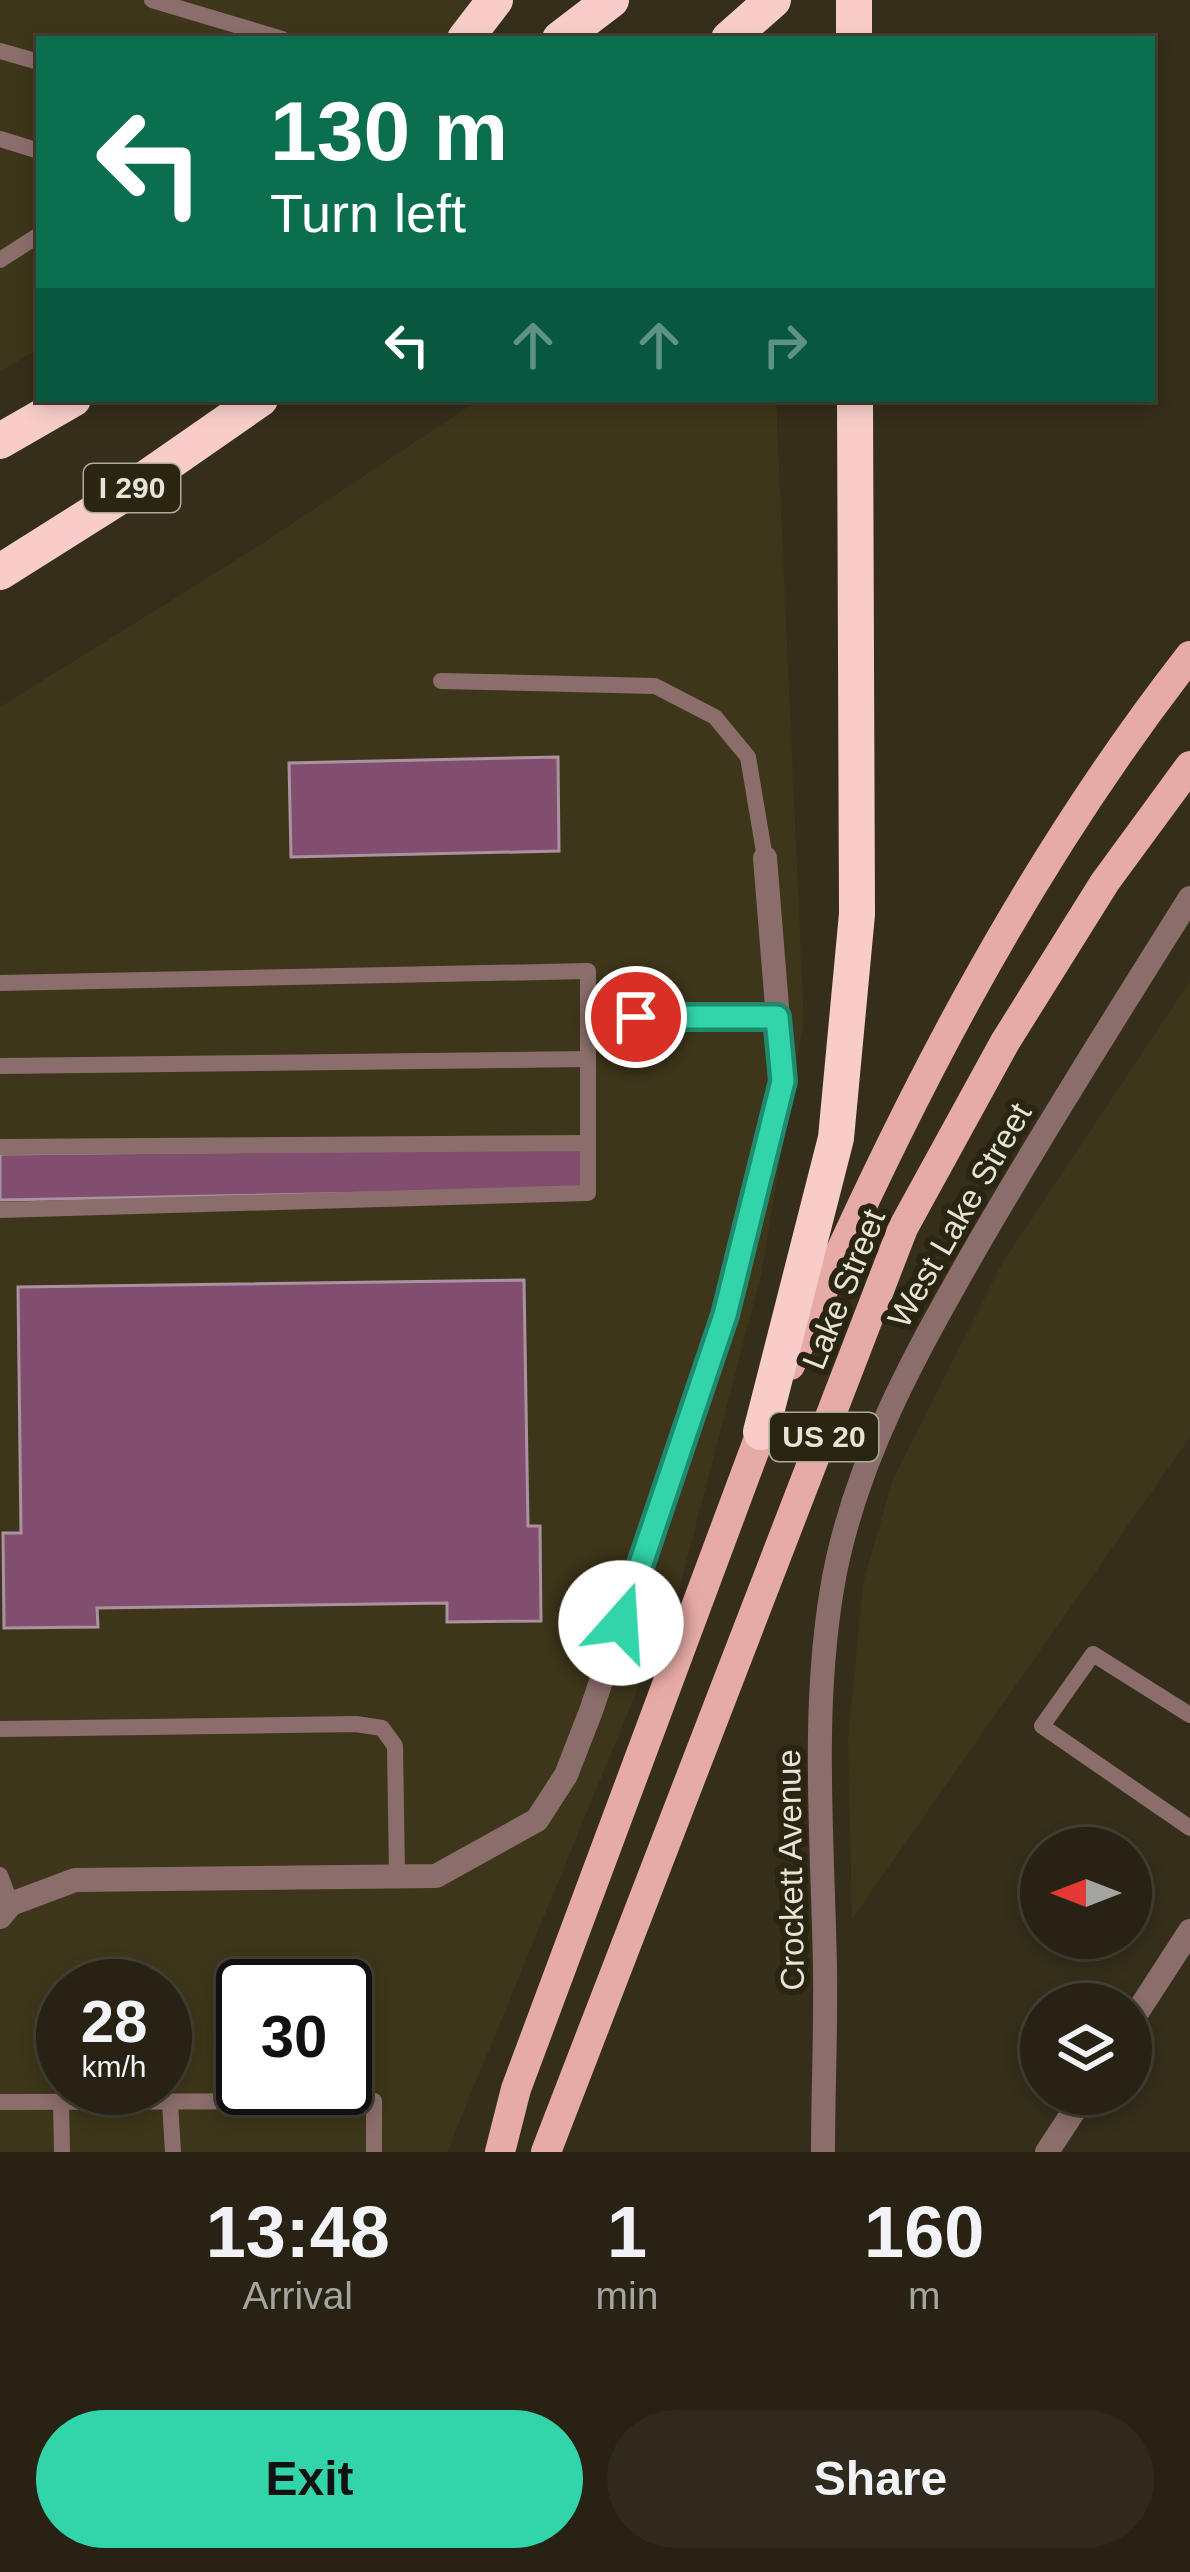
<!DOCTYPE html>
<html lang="en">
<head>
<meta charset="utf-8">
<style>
	:root { --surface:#272214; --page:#2f2a1d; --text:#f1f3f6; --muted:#a4a4a0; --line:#433f34; --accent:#32d4a9 }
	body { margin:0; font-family:Arial,sans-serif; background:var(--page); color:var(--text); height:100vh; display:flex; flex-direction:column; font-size:45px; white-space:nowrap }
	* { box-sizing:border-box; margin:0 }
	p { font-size:39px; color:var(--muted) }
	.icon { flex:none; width:66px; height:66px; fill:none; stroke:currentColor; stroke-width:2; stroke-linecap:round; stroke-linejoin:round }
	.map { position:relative; height:2152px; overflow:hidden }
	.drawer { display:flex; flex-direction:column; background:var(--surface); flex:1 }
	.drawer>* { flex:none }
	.hud { position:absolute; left:36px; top:36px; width:1119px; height:366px; border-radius:0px; box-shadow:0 6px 18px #0003,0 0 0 3px var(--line); background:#0b6e4f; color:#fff; overflow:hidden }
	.needle { width:78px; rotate:270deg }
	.tools { position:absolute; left:1020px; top:1827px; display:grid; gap:24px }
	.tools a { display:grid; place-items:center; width:132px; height:132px; border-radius:50%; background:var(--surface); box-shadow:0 6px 18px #0003,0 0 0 3px var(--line); font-size:60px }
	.speed { position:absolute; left:36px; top:1959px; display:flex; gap:24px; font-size:60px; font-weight:700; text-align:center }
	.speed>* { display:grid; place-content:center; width:156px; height:156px; border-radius:50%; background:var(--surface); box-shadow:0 6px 18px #0003,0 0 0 3px var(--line); line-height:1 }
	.speed small { font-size:30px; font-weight:400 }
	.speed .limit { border:6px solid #111; border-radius:18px; background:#fff; color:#111 }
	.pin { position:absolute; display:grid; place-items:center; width:102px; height:102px; color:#fff; margin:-51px; border:6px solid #fff; border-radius:50%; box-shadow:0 3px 12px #0007 }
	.me { position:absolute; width:132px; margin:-66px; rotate:19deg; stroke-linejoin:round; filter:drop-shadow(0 0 9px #0008) }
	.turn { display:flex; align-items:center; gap:42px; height:252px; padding:0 36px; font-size:54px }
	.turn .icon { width:156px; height:156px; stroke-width:2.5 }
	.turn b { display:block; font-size:84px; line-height:102px }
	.lanes { display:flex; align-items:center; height:114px; padding:0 36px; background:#0003; justify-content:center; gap:60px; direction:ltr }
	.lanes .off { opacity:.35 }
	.eta { display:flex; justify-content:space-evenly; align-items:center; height:204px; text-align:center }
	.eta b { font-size:72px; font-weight:800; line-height:84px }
	.button { display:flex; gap:24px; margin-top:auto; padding:24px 36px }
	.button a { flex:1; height:138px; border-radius:72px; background:var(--accent); color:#111; font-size:48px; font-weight:800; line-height:138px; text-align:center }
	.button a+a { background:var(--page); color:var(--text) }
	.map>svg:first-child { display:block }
	.built { fill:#3e361a; fill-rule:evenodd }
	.building { fill:#814e6f; stroke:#ab92a1; stroke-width:3 }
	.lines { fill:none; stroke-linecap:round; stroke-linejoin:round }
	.service { stroke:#8b6e6b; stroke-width:16 }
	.minor { stroke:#8b6e6b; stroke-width:24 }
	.primary { stroke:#e7aba7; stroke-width:30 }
	.motorway { stroke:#f8cdc9; stroke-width:36 }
	.route-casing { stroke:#208a6e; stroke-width:30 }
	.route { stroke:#32d4a9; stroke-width:21 }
	.labels { text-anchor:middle; stroke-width:12; stroke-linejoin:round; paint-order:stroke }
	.shield { fill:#2a2510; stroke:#aeaa9b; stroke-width:3 }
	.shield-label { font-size:30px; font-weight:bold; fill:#e7e3d7 }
	.street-label { font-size:33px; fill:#e7e3d7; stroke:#2a2510 }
</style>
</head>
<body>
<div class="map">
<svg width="1190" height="2152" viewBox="0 0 1190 2152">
	<rect width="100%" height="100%" fill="#342e1a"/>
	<g class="built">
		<polygon points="0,0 474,0 445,39 39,39 39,349 0,371"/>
		<path d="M480,399h296l28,622 -43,254 -81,311 -233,566h-447v-1445l249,-155zM63,1986h102v102h-102zM243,1986h102v102h-102z"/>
		<polygon points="1190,981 1190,1437 852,1919 848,1739 863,1583 892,1482 1001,1265"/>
	</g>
	<g class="building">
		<polygon points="558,757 559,851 291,857 289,763"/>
		<polygon points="583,1148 584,1189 0,1200 0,1154"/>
		<polygon points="524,1280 528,1526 540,1526 541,1621 447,1622 447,1603 97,1608 98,1627 4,1628 3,1533 21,1533 18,1287"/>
	</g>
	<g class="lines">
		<g class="service">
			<polyline points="152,0 282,39"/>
			<polyline points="0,51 39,62"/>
			<polyline points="0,139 39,151"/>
			<polyline points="0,260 39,235"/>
			<polyline points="441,681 655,686 715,717 748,757 765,858"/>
			<polyline points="0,983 588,971 588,1193 0,1210"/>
			<polyline points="588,1017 777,1017"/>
			<polyline points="0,1066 588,1059"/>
			<polyline points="0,1147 588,1143"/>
			<polyline points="1190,1715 1093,1654 1042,1726 1190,1828"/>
			<polyline points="0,1729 356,1724 382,1728 395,1746 397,1876"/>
			<polyline points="0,1875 11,1904"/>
			<polyline points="0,2102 374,2101 374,2152"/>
			<polyline points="61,2102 62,2152"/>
			<polyline points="170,2103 173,2152"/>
		</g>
		<g class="minor">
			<polyline points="0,1917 11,1904 75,1880 436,1876 537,1820 566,1775 591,1711 725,1315 783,1081 765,858"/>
			<polyline points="1131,2022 1190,1931"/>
			<path d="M823,2152c0,-61 3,-121 2,-182 -2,-127 -14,-255 7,-381 21,-127 86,-240 149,-350 67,-115 138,-228 209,-341"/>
			<polyline points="1047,2152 1085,2094"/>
		</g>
		<g class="primary">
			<path d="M790,1365c108,-249 232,-494 400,-709"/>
			<polyline points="500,2152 516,2089 768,1414"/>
			<polyline points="546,2152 903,1228 1005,1042 1105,882 1190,766"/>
		</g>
		<g class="motorway">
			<polyline points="854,0 854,39"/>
			<polyline points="465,39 495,0"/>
			<polyline points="560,39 611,0"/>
			<polyline points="729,39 773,0"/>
			<polyline points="0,441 73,399"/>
			<polyline points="0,572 119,497 260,399"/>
			<polyline points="761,1432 836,1138 857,914 855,399"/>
		</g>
	</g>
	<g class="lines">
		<defs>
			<polyline id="route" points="621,1623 725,1315 783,1081 777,1017 636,1017"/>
		</defs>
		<use href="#route" class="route-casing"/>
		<use href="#route" class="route"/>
	</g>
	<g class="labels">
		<g class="shield">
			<rect x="84" y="464" width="96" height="48" rx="9"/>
			<rect x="770" y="1413" width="108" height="48" rx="9"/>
		</g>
		<g class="shield-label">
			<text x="132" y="498">I 290</text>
			<text x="824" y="1447">US 20</text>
		</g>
		<g class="street-label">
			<text transform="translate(959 1215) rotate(-60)" y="12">West Lake Street</text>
			<text transform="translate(843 1289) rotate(-68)" y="12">Lake Street</text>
			<text transform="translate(790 1870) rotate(-91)" y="12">Crockett Avenue</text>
		</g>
	</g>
</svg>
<div class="tools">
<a><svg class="needle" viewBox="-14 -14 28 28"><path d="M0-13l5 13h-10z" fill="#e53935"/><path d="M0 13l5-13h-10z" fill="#a4a4a0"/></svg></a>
<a><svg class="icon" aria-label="layers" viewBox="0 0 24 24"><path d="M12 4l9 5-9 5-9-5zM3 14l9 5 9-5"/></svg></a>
</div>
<div class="speed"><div>28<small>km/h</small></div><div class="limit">30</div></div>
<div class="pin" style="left:636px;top:1017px;background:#d93025"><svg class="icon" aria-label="arrive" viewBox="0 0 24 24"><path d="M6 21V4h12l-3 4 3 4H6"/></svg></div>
<svg class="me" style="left:621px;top:1623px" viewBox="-20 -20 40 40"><circle r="19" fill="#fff"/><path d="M0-13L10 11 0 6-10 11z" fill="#32d4a9"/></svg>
<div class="hud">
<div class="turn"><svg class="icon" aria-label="left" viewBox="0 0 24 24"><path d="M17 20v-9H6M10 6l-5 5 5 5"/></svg><div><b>130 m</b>Turn left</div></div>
<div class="lanes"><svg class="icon" aria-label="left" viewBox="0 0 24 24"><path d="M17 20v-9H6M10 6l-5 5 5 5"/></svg><svg class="icon off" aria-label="ahead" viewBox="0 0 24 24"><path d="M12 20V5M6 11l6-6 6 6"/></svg><svg class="icon off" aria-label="ahead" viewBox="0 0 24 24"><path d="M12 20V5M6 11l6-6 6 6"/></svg><svg class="icon off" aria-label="right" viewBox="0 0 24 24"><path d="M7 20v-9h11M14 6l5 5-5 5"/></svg></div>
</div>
</div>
<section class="drawer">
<div class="eta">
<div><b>13:48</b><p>Arrival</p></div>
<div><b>1</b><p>min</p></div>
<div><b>160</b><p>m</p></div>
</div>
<div class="button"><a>Exit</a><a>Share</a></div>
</section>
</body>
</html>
